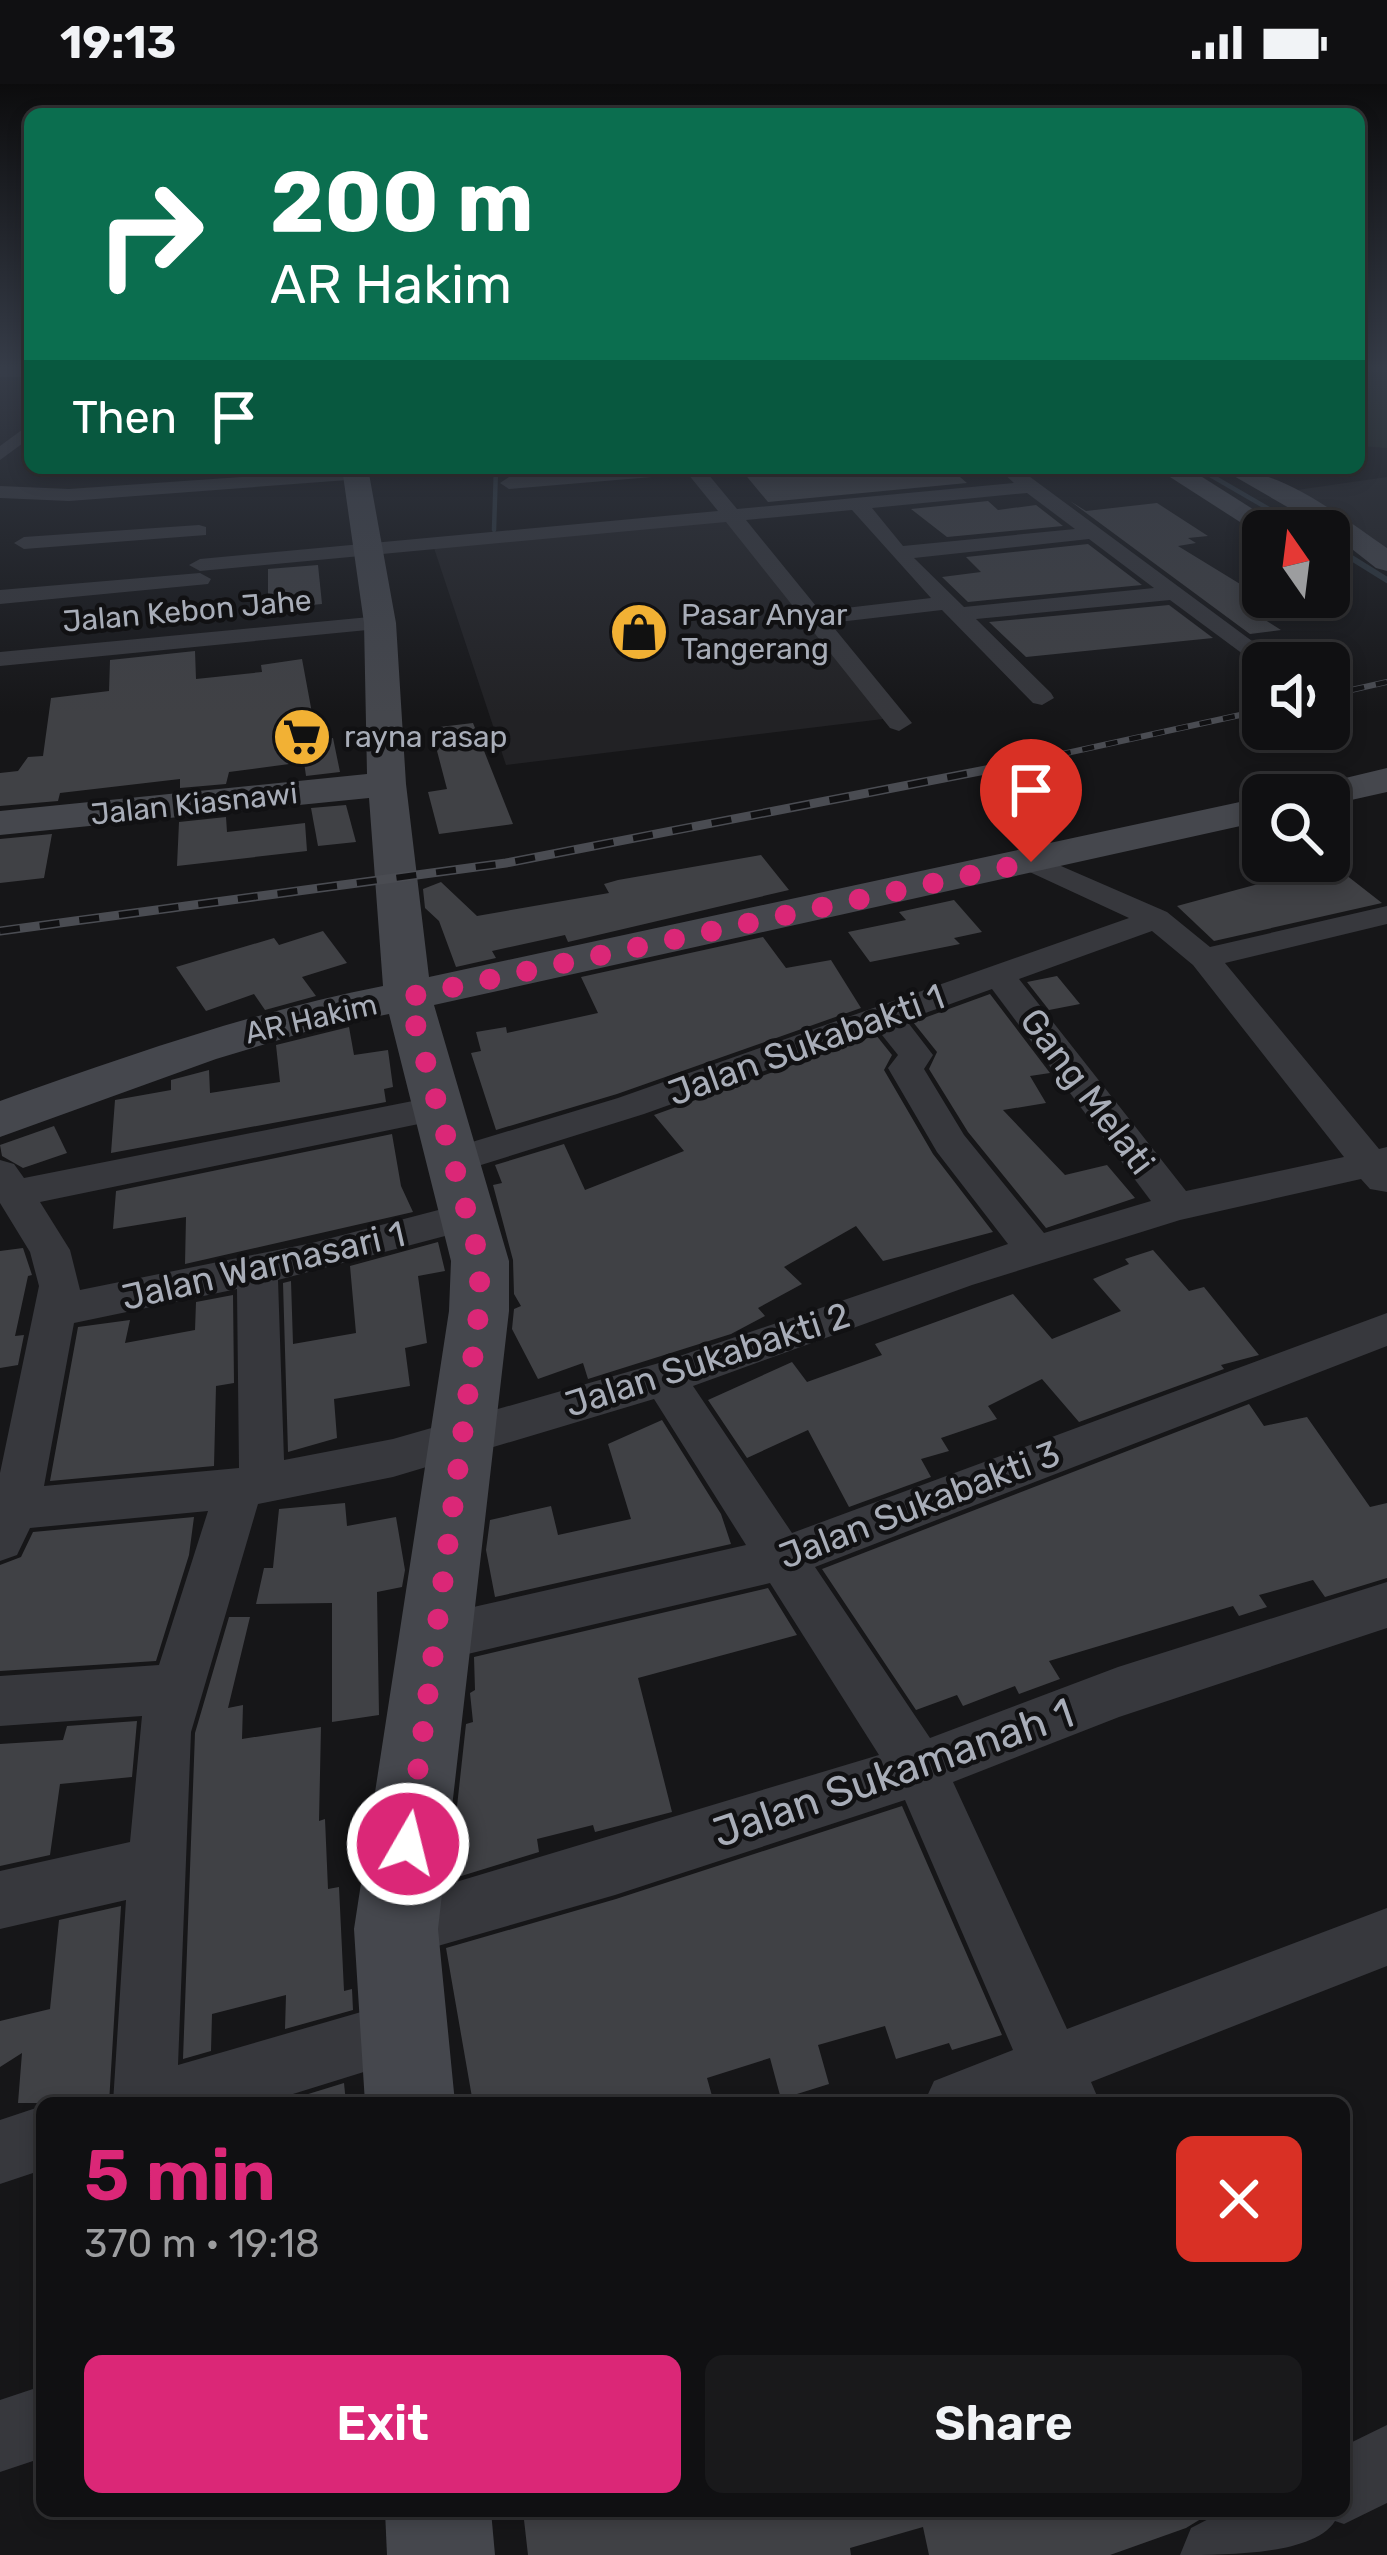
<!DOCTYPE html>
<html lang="en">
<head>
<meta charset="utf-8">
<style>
	:root { --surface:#101012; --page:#19191b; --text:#f1f3f6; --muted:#9c9d9f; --line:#303032; --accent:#db2777 }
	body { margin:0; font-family:Rubik,sans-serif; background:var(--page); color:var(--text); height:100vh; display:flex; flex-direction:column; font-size:45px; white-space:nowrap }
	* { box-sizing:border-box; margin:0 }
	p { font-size:39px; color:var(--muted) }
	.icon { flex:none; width:66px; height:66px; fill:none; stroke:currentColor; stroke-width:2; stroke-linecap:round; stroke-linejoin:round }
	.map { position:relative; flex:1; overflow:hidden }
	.side { position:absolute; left:36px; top:2013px; width:1314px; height:420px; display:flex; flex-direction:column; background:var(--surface); border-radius:18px; box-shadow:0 6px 18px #0003,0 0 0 3px var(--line) }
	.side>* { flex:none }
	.top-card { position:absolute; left:24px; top:24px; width:1341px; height:366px; border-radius:18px; box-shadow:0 6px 18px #0003,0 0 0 3px var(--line); background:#0b6e4f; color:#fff; overflow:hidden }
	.needle { width:78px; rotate:346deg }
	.controls { position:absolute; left:1242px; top:426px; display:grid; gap:24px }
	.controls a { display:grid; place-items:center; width:108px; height:108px; border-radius:18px; background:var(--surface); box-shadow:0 6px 18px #0003,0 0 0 3px var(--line); font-size:60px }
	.pin { position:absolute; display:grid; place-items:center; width:102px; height:102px; color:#fff; margin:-123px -51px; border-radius:50% 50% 50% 0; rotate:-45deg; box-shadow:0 0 12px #0007 }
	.pin .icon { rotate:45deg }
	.me { position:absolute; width:132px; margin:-66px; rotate:8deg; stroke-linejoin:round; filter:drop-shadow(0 0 9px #0008) }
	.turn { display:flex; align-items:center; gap:42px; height:252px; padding:0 48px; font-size:54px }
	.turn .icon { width:156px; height:156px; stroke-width:2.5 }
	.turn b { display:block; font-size:84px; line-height:102px }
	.then { display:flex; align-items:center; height:114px; padding:0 48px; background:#0003; gap:24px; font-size:45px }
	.round { display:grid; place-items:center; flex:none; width:126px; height:126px; border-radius:18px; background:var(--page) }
	.overview { display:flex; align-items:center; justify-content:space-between; height:204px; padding:0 48px }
	h1 { font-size:72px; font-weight:600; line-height:90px; color:var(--accent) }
	.primary-button { display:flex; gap:24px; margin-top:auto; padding:24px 48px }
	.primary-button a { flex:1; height:138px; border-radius:18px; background:var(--accent); color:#fff; font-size:48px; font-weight:600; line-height:138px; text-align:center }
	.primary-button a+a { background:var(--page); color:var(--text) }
	.status { display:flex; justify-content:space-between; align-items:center; height:84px; padding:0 60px; background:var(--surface); direction:ltr }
	.status svg { height:33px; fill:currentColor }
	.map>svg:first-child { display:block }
	.built { fill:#222225 }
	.green { fill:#1e261f }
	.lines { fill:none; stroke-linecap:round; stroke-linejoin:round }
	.stream-far1 { stroke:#2c353c; stroke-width:4.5 }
	.stream { stroke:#2c353c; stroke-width:6 }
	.building { fill:#404145 }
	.street { fill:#37383d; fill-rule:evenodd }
	.secondary { fill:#45474d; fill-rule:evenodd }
	.rail-far1-casing { stroke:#4a4c52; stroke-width:6 }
	.rail-casing { stroke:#4a4c52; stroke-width:9 }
	.rail-far1 { stroke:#111113; stroke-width:4.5; stroke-dasharray:12; stroke-linecap:butt }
	.rail { stroke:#111113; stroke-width:6; stroke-dasharray:20; stroke-linecap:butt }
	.route { stroke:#db2777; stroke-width:21; stroke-dasharray:0 37.8 }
	.labels { text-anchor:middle; stroke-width:9; stroke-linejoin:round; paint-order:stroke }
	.far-street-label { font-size:30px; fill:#a8adb8; stroke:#111113 }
	.far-poi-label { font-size:30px; fill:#a8adb8; stroke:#111113; text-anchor:start }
	.street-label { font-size:36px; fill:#a8adb8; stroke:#111113 }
	.near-street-label { font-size:42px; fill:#a8adb8; stroke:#111113 }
</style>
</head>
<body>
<div class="status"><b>19:13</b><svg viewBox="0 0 49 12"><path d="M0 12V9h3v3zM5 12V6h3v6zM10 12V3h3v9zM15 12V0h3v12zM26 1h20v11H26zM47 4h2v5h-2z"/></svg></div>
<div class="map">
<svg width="1387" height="2471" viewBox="0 0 1387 2471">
	<rect width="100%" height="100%" fill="#161618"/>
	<g class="built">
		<polygon points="1387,393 1387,464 1283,408"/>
		<polygon points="730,433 883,635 506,681 433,461"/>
	</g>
	<polygon class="green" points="1359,284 1387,284 1387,364 1359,362"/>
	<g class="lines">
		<g class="stream-far1">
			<polyline points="1198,384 1307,447"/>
			<polyline points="494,446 496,384"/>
		</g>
		<polyline class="stream" points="1329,460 1387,496"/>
	</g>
	<g class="building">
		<polygon points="780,384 922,384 923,389 953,387 967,399 768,418 743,388"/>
		<polygon points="988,417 998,426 1036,421 1063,442 947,453 911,425"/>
		<polygon points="1070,417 1086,427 1157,419 1208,452 1188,454 1196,459 1178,462 1273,520 1254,523 1263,528 1254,529 1281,546 1250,550"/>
		<polygon points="1088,460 1142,501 968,518 942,493 981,488 966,473"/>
		<polygon points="318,481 322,520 268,525 268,485"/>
		<polygon points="1169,521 1213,554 1026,573 989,538"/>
		<polygon points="195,567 196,595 262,588 261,581 302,575 317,656 333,654 340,688 306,692 304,678 229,688 226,700 180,704 180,695 60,709 58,717 0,722 0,689 18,687 28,673 43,672 51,614 109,607 110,576"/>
		<polygon points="473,639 513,740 439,750 428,708 447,705 431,644"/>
		<polygon points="346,721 356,758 318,762 311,724"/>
		<polygon points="226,733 227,748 305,739 307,767 177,782 179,738"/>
		<polygon points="52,750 44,794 0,799 0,755"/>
		<polygon points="761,771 789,806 568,858 565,851 492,867 496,874 456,883 439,837 425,824 423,805 441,798 477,832 609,809 604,800 618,796"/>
		<polygon points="1332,780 1382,819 1214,857 1177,822"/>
		<polygon points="954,816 982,848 954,854 960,860 870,878 848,848 906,836 899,828"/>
		<polygon points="323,847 347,879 302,893 316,912 265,926 254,910 206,927 176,883 274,854 279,861"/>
		<polygon points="763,853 786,884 831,876 861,924 617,1010 496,1046 471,969 481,967 476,948 506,943 507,949 598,929 581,893"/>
		<polygon points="1057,892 1080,920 1049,926 1027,898"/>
		<polygon points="990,910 1050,989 1030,992 1046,1019 1003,1026 1065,1091 1107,1081 1135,1114 1046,1144 968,1048 929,985 937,968 913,938"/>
		<polygon points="349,943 354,971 388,966 393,1003 384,1005 386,1018 111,1069 115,1016 171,1006 171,996 209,986 210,1009 280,998 276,961"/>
		<polygon points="876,951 892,971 884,986 933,1070 993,1148 883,1177 856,1142 784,1183 802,1200 758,1224 765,1232 731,1250 588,1295 583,1279 538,1295 512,1245 514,1225 521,1222 514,1210 513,1176 493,1101 502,1099 495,1081 564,1060 585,1106 684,1067 654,1031"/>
		<polygon points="54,1042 67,1069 23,1084 2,1072 0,1061"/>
		<polygon points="392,1050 401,1102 413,1128 185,1180 186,1133 113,1145 116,1107"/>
		<polygon points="438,1158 445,1187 418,1192 427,1259 405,1264 410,1302 334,1315 337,1354 288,1368 283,1199 291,1197 293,1260 356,1249 350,1182"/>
		<polygon points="23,1164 32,1191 28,1192 15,1252 24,1251 18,1281 0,1284 0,1167"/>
		<polygon points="1153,1166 1189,1207 1204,1203 1259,1271 1221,1281 1224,1285 1079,1338 1042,1295 988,1322 997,1335 941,1354 949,1367 921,1375 931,1393 849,1423 808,1346 747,1374 708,1316 792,1278 807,1298 882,1271 875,1260 1013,1210 1052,1255 1121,1227 1093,1195 1129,1180 1125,1175"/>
		<polygon points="233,1211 234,1299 216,1302 214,1382 50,1397 78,1243 130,1236 125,1259 195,1246 196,1218"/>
		<polygon points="1249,1320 1264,1342 1307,1333 1370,1423 1387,1419 1387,1494 1325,1513 1313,1496 1259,1511 1267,1523 1239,1532 1233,1522 1049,1577 1060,1595 1019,1610 1015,1602 963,1622 957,1611 916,1626 822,1485"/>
		<polygon points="662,1336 721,1430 731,1460 495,1513 486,1466 490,1436 551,1422 558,1451 631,1435 608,1360"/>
		<polygon points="345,1419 347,1442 396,1433 405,1486 402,1503 377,1508 379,1631 332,1638 332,1519 256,1520 264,1484 273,1484 279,1425"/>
		<polygon points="194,1433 189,1471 156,1577 0,1587 0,1481 21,1473 33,1448"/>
		<polygon points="768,1504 797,1551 638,1594 672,1728 595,1748 593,1741 537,1755 539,1768 458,1793 454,1750 466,1640 473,1638 470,1609 475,1606 474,1573"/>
		<polygon points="229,1533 250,1533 228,1624 243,1621 242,1655 321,1643 319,1737 325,1735 328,1805 339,1803 344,1907 352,1905 353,1926 285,1945 286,1911 212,1930 211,1967 183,1975 195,1649"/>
		<polygon points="137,1637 132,1693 60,1700 50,1771 0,1782 0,1660 63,1656 67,1642"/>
		<polygon points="902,1722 1002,1951 952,1966 949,1959 896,1975 885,1942 818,1961 829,2000 781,2015 770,1974 707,1994 714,2019 473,2019 446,1864 616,1815"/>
		<polygon points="121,1822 109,2019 18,2019 22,1969 0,1983 0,1937 50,1925 59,1836"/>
		<polygon points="344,1999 346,2019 279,2019"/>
		<polygon points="523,2427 1214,2427 1186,2444 1110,2471 929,2471 923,2443 850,2464 851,2471 528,2471"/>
	</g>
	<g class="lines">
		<g class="street">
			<rect x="0" y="284" width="30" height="9"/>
			<polygon points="30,340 30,354 0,376 0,362"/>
			<path d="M622,384h81l34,41 277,-26 -12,-11 16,-4 253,187 -4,5h-16l-81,-60 -194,19 75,74 3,5 -12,7 -9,-2 -91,-93 -112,13 82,100 -13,8 -9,-3 -164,-206 -526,49 -11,-6 11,-6 518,-48 -30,-37 -179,15 -9,-6 9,-6zM1027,409l48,36 -172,17 -31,-38zM852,426l79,88 -111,13 -74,-91zM1089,455l65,49 -190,19 -50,-49z"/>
			<polygon points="354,385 363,391 361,395 69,417 0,414 0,402 69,405"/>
			<polygon points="199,441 206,443 206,451 24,465 14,459 24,453"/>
			<polygon points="200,489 211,495 208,500 0,520 0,506"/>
			<polygon points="380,532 391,539 388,544 0,582 0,568"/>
			<path d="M1031,769l136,59 43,35 177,-41v18l-162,39 154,186 8,-2v45l-17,-3 -9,-10 -181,41 -208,65 -279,101 99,147 595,-220v33l-572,221 115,171 188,-71 269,-85v46l-268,89 -166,65 114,247 320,-121v58l-296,116 9,21h-176l10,-22 79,-31 -108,-250 -290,95 -219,63 -21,-8 -8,-21 8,-21 21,-8 483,-145 -109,-172 -332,78 -18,-6 -7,-17 7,-17 18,-6 308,-70 -92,-146 -261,78 -135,27 -67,228 -13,333 228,-66 22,9 9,22 -9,22 -164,51h-151l13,-203 -126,29v-58l130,-29 12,-126 -142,10v-50l159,-11 49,-154 -178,17 -13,27 -17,6v-88l39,-187 -9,-34 -30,-49v-43l14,4 10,14 414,-82 13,4 5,8 -5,8 -13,4 -398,82 30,48 10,40 232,-47 157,-41 14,4 6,10 -6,10 -205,54 6,180 109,-21 266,-76 349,-119 -71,-92 -49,-84 10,-13 -20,-25 -234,84 -192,60 -13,-4 -6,-9 6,-9 179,-54 511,-180 -108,-50 -5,-6zM1152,847l41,34 151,192 -158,34 -167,-212zM992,905l159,212 -107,32 -80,-98 -40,-66 9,-14 -27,-35zM237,1205l2,179 -195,18 30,-163z"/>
			<polygon points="42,2022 42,2086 0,2100 0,2036"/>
			<polygon points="42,2302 42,2374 0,2388 0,2316"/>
			<path d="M1387,2341v78l-43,21 -9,-3c-21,34 -108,34 -155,34l11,-27 33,-17h120v-65z"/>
		</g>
		<g class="secondary">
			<path d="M342,384h26l28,155 10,161 23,193 834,-180v24l-829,184 75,256v50l-71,618 17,174h-90l-11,-174 95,-618 2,-50 -62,-247 -74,15 -99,30 -216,78v-36c127,-45 251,-89 383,-115l-14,-188 -369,37v-24l367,-37 -3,-151z"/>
			<polygon points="1156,384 1188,384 1278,441 1274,447 1254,447"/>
			<path d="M1220,384c61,0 117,46 167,80v23l-11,-3 -47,-37z"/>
			<polygon points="1387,684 1387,708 1329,721 1329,711 1302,711 1308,703"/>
			<polygon points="385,2427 491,2427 495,2471 387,2471"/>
		</g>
		<defs>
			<g id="rail-far1">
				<polyline points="1329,611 1387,598"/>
				<polyline points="1012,681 1263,626"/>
			</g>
			<polyline id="rail" points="0,847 506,779 1027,678"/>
		</defs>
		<use href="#rail-far1" class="rail-far1-casing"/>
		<use href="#rail" class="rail-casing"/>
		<use href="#rail-far1" class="rail-far1"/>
		<use href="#rail" class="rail"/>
	</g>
	<linearGradient id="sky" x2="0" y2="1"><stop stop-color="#0c0c0d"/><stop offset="0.45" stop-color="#363c48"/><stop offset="1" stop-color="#363c48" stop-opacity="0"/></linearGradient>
	<rect width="1387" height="630" fill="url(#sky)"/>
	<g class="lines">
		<polyline class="route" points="408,1760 479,1227 480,1177 408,913 1031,778"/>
	</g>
	<defs>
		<symbol id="shop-disc" viewBox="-11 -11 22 22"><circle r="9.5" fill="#f2b134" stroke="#111113"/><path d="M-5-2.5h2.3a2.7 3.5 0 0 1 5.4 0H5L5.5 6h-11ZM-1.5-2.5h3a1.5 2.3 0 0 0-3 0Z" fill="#111"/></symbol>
		<symbol id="supermarket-disc" viewBox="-11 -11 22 22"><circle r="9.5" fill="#f2b134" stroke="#111113"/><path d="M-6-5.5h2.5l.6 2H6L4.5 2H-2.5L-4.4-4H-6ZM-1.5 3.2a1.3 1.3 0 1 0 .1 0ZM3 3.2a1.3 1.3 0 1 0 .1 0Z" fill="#111"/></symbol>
	</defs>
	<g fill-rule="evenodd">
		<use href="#shop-disc" x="606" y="515" width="66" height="66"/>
		<use href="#supermarket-disc" x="269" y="620" width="66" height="66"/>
	</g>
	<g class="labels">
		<g class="far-street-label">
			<text transform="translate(187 527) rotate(-5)" y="10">Jalan Kebon Jahe</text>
			<text transform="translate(194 720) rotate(-6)" y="10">Jalan Kiasnawi</text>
			<text transform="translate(311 935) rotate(-13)" y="10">AR Hakim</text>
		</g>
		<g class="far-poi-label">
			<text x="681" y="541">Pasar Anyar<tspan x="681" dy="34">Tangerang</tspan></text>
			<text x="344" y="663">rayna rasap</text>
		</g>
		<g class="street-label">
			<text transform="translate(806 960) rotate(-20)" y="13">Jalan Sukabakti 1</text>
			<text transform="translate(1088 1007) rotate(53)" y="13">Gang Melati</text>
			<text transform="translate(263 1181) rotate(-13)" y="13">Jalan Warnasari 1</text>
			<text transform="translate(707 1275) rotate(-18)" y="13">Jalan Sukabakti 2</text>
			<text transform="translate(919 1420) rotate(-21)" y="13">Jalan Sukabakti 3</text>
		</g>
		<g class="near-street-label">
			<text transform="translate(893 1688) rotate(-19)" y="15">Jalan Sukamanah 1</text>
		</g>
	</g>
</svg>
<div class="controls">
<a><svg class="needle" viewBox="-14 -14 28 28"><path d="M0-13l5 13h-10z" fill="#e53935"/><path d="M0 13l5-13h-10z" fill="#9c9d9f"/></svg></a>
<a><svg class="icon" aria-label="sound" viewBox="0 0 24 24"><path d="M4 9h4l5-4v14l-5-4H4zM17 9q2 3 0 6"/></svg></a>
<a><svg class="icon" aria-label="search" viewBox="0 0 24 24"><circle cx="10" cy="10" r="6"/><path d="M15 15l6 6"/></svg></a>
</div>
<div class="pin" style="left:1031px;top:778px;background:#d93025"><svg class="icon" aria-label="arrive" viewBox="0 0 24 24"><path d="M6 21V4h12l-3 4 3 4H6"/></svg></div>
<svg class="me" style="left:408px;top:1760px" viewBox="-20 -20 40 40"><circle r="17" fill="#db2777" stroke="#fff" stroke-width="3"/><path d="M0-11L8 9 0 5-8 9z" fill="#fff"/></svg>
<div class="top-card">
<div class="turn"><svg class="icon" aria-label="right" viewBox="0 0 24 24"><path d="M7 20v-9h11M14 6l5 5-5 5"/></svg><div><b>200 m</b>AR Hakim</div></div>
<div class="then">Then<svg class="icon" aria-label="arrive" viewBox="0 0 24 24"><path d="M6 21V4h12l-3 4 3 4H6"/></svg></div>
</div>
<section class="side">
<div class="overview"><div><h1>5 min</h1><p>370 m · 19:18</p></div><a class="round" style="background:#d93025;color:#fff"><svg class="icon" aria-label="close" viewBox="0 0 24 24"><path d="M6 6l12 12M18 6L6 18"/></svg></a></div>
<div class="primary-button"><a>Exit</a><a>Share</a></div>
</section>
</div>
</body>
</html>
